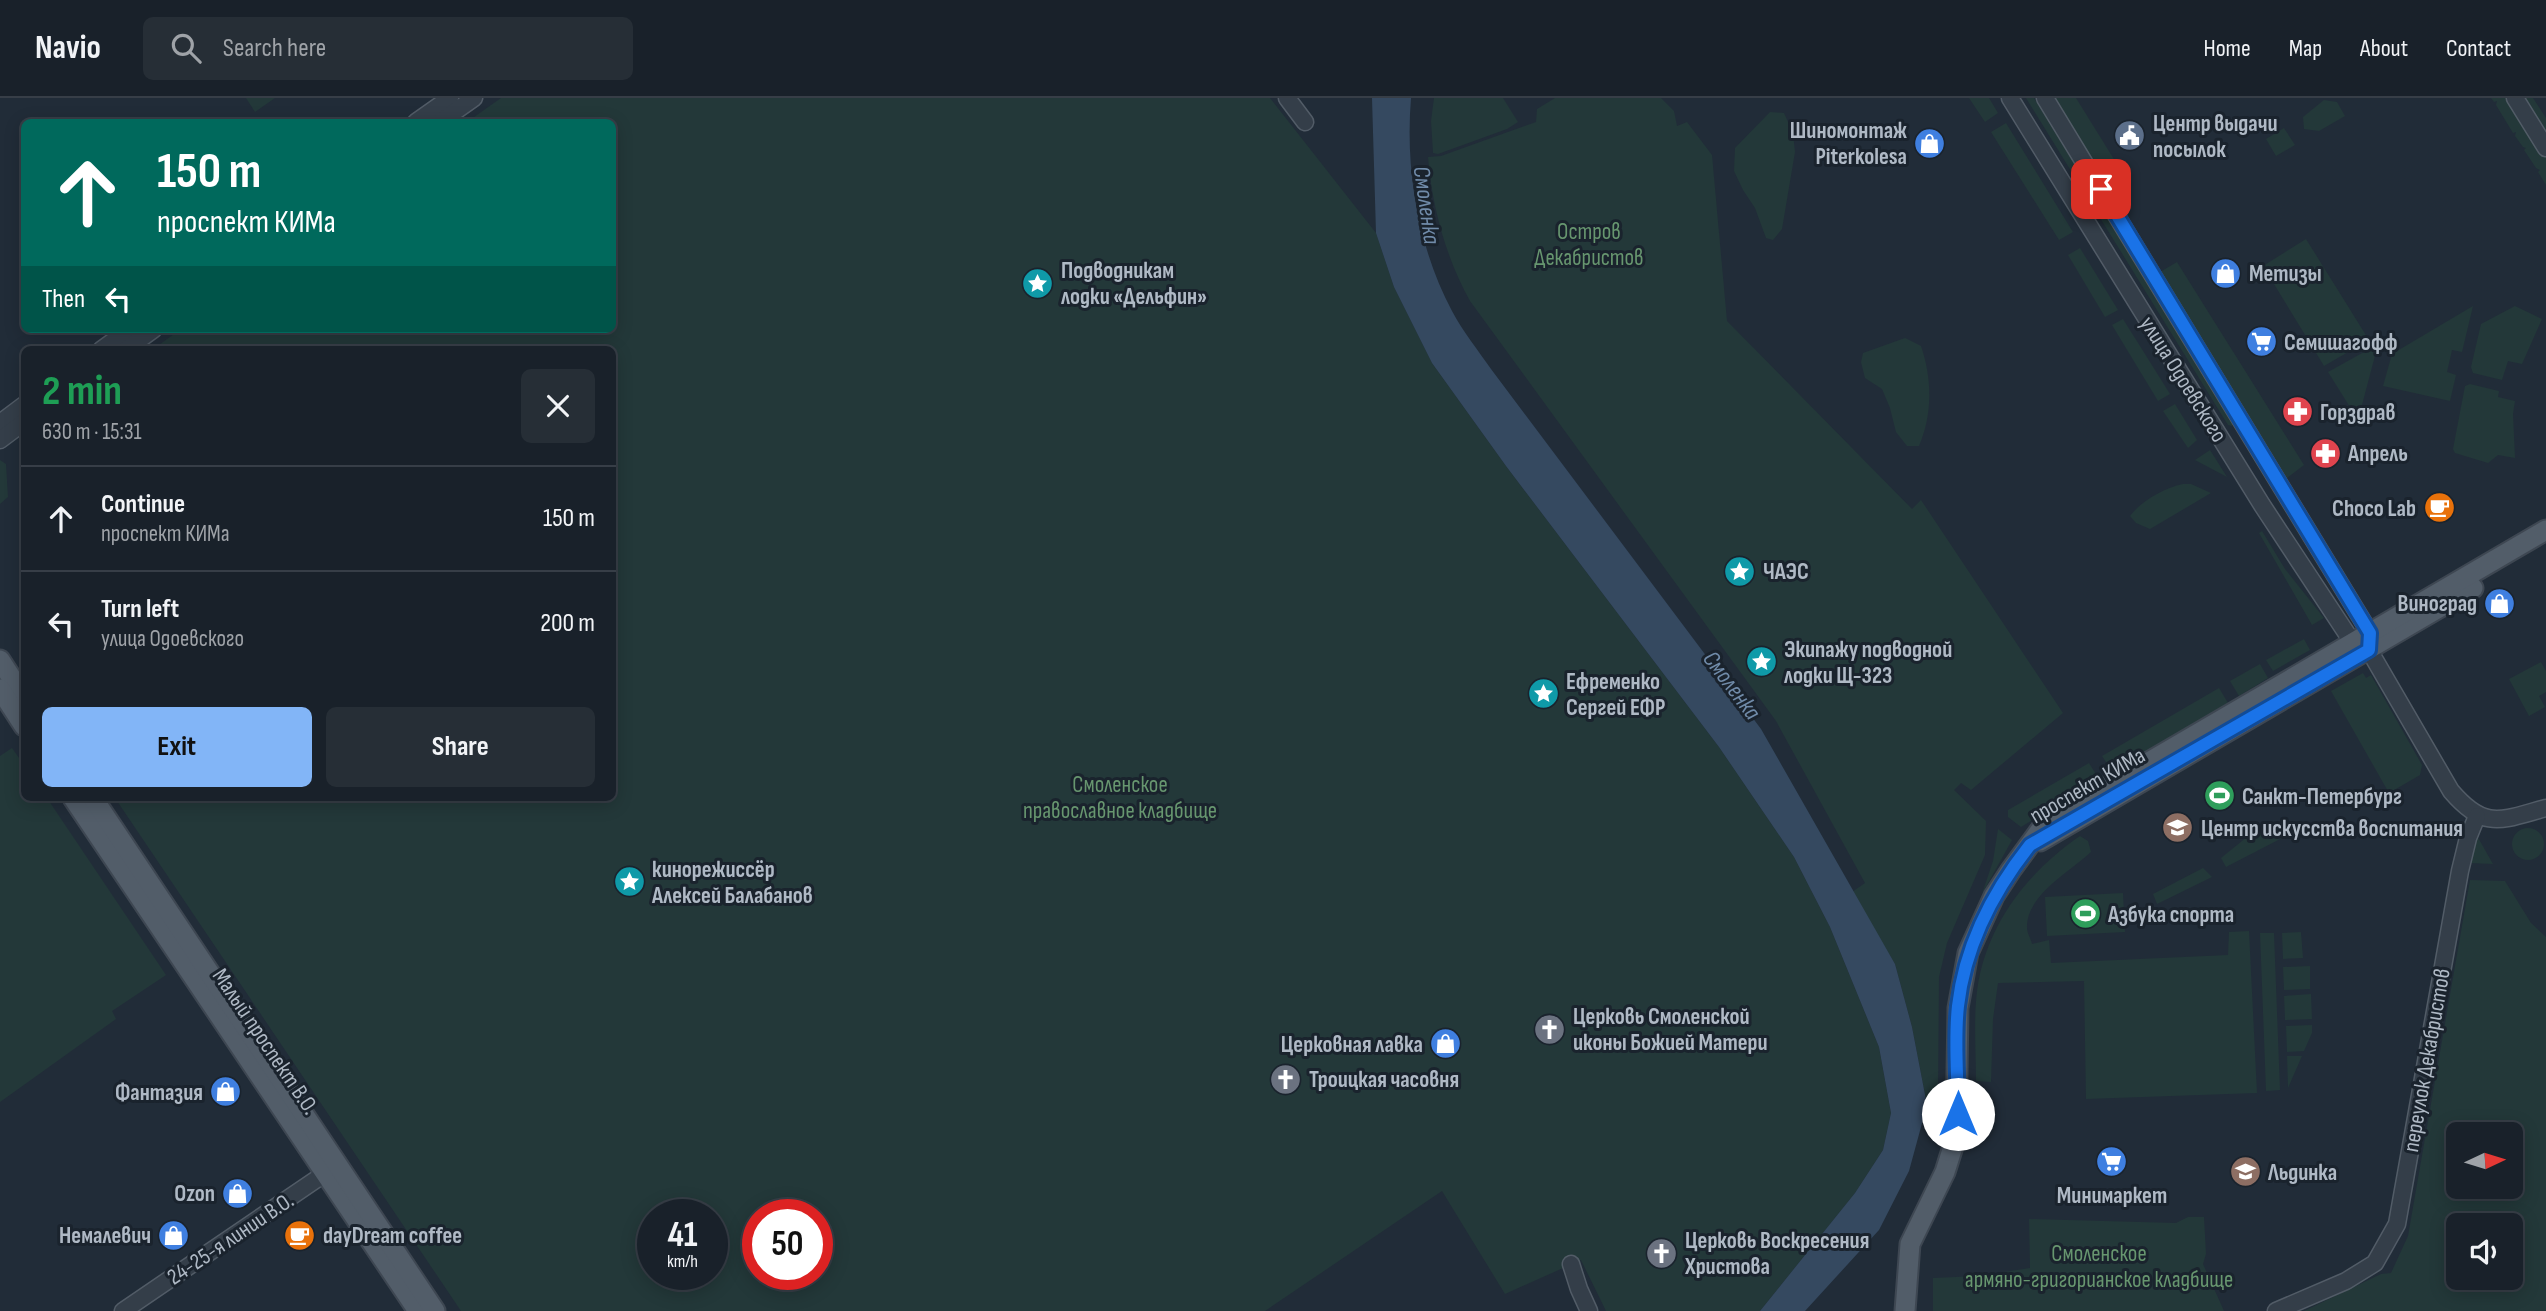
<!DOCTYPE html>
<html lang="en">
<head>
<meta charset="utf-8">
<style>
	:root { --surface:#19212a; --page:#262e36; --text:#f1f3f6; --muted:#9fa3a8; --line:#373e47; --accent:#82b5f7 }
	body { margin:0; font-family:"Sofia Sans Condensed",sans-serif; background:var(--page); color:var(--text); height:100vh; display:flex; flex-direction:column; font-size:26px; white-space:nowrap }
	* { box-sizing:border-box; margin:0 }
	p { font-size:23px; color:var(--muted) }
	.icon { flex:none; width:38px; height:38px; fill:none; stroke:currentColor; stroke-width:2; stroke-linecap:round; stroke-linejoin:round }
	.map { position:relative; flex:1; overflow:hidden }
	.drawer { position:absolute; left:21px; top:248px; width:595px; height:455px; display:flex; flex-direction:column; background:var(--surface); border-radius:10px; box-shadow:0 4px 18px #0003,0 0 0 2px var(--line) }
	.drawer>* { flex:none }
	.banner { position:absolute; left:21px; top:21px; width:595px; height:214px; border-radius:10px; box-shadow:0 4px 18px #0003,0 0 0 2px var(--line); background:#00695c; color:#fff; overflow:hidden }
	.needle { width:46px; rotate:86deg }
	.buttons { position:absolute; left:2446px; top:1024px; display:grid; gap:14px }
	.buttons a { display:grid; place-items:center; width:77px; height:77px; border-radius:10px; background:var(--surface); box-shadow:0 4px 18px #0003,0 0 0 2px var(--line); font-size:35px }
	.speed { position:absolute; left:637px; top:1101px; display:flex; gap:14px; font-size:35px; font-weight:700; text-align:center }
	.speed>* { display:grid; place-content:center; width:91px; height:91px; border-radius:50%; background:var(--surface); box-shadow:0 4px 18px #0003,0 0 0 2px var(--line); line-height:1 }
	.speed small { font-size:18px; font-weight:400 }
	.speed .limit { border:10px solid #d22; background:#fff; color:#111 }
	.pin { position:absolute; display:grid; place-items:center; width:60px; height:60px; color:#fff; margin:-30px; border-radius:14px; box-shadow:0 4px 10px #0006 }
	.me { position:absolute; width:77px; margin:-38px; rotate:0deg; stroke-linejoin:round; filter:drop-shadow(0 0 5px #0008) }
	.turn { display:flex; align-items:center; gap:24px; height:147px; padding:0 21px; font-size:32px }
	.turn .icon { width:91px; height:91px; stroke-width:2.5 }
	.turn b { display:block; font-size:49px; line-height:60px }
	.then { display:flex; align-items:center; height:66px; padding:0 21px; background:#0003; gap:14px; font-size:26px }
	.round { display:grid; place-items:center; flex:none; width:74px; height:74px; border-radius:10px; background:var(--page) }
	.head { display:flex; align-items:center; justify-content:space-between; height:119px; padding:0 21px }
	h1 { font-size:42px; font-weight:700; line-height:52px; color:#1e9e55 }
	.action { display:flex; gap:14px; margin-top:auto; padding:14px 21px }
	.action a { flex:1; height:80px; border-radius:10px; background:var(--accent); color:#111; font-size:28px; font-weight:700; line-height:80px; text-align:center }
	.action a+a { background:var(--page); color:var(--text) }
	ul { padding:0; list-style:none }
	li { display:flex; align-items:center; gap:21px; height:105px; padding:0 21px; border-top:2px solid var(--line) }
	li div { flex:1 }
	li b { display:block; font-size:26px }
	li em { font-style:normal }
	header { display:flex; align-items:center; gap:42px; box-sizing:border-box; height:98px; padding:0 35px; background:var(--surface); border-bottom:2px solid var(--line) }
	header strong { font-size:33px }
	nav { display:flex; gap:38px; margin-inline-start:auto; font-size:24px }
	.search { width:490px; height:63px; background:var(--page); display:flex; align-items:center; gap:18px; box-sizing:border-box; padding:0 24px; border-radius:10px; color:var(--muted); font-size:26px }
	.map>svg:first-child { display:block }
	.green { fill:#233839; fill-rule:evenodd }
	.water { fill:#354960 }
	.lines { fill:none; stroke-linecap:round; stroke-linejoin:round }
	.minor-casing { stroke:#525c67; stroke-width:19 }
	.major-casing { stroke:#3e4752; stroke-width:23 }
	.minor { stroke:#343e49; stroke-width:16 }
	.major { stroke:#525d69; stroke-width:19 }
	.route-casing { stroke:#114b97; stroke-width:18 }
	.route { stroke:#1a73e8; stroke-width:12 }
	.labels { text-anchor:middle; stroke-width:6; stroke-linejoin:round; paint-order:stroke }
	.poi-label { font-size:23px; font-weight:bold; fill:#afb9c5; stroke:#1a232d; text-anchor:start }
	.park-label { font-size:23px; fill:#67966f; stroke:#1a232d }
	.street-label { font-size:23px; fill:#afb9c5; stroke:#1a232d }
	.water-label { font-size:24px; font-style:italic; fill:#708ba9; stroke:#1a232d }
</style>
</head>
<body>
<header>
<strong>Navio</strong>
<div class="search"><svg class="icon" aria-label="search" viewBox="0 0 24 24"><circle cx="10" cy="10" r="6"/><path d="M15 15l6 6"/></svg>Search here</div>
<nav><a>Home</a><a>Map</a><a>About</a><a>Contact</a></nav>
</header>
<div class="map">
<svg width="2546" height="1213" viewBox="0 0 2546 1213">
	<rect width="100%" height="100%" fill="#212c38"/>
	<g class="green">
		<polygon points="246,0 275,0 255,14"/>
		<path d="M501,0h769l106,135 18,54 38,76 74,103 213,281 75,110 36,70 49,120 12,66 -8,37 -28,43 -95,118h-154l-25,-51 -76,34 -63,-103 -177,120h-804l-346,-513h497v-448h-460l29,-21h431v-207h-145zM653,1116h59v60h-59zM758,1116h59v60h-59z"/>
		<polygon points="1434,0 1503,0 1518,24 1507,31 1438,56 1433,55 1431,23"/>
		<path d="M1555,0h106l13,13 3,15 10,-4 25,33 15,166 185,188 9,-9 142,213 -92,77 -10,-7 -7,7 32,31 -1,34 -38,88 -8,34 -1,118 -11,10 -15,-78 -17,-63 -43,-72 13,-9 -89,-162 -306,-420c-24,-43 -38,-94 -42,-144l13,-1 95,-34 1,-13z"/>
		<polygon points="1969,0 1989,0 1998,15 1985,24"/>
		<polygon points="2026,0 2034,0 2232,324 2232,328 2228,327"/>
		<polygon points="2051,0 2076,0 2125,79 2107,91"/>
		<polygon points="2491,0 2511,0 2546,57 2546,87 2538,74 2540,72 2536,70 2524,52 2526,50 2523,49 2515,38 2516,34 2513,35 2496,7 2497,3 2494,4"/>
		<polygon points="2522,0 2533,0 2546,20 2546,39"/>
		<polygon points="2324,2 2337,4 2345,18 2319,33 2304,31 2303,19"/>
		<polygon points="1770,14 1784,15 1793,35 1795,54 1782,131 1773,142 1766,140 1755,110 1743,92 1734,73 1735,50"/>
		<polygon points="2006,25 2073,134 2059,142 1991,34"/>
		<polygon points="2284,30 2295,47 2276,58 2266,41"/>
		<polygon points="2306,141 2369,242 2324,268 2263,168"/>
		<polygon points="2080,150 2118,212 2105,219 2068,157"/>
		<polygon points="2177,164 2304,367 2287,380 2160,174"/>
		<polygon points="2473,208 2462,254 2452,252 2447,274 2456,277 2450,303 2383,288 2392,256"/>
		<polygon points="2515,208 2542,221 2522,266 2508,263 2502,282 2473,275 2471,269 2481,226"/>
		<polygon points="2123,221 2170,296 2158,303 2112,227"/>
		<path d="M1905,240l16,8c11,32 12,68 -2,100h-12l-11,-14 -6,-24 -8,-19 -17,-11 -4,-16 2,-9z"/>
		<polygon points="2373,249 2376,254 2358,322 2328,274"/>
		<polygon points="2470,286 2499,293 2498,299 2515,303 2513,316 2515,360 2498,357 2488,365 2455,355 2453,351 2465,288"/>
		<polygon points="2175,306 2197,342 2188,350 2163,313"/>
		<polygon points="2210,352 2227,379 2195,362"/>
		<polygon points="0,362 6,366 8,399 0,406"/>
		<path d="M2183,386h8l20,9 -61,36 -14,-6 -6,-7c11,-15 34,-28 53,-32z"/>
		<polygon points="2262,433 2285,471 2324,520 2312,527 2259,435"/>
		<polygon points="2304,541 2310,552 2273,573 2266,562"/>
		<polygon points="2541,564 2546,573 2546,594 2539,598 2545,609 2529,618 2509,581"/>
		<polygon points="2260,566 2268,580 2239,598 2230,583"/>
		<polygon points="2363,575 2366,580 2371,577 2422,667 2420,677 2389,695 2331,593"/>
		<polygon points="2219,590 2228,605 2112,673 2102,658"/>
		<polygon points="12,650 24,667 24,700 47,700 166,877 112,913 116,921 0,1004 0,658"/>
		<polygon points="2089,665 2099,681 2021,729 2008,719 2008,712"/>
		<circle cx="2528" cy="746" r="16"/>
		<polygon points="2277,730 2284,739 2226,769 2221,760 2252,735"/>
		<polygon points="1998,731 2012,742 1982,796 1993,763"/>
		<polygon points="2476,736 2493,766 2470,765"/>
		<path d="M2080,738l8,5 3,11c-20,19 -65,43 -64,76 0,5 4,11 5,16l17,-4 2,23 177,-8 1,-23 20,-1 8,162 -171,6 -2,-118 -86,2 -5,36 -2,63 -15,-1c0,-32 -3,-66 2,-97 11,-63 51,-113 102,-148z"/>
		<polygon points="2203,770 2212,779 2157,806 2153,796"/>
		<path d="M2470,782l35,1 26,42 15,14v374h-242l77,-37 10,-1 17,-37zM2459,1036h52v52h-52zM2459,1127h52v53h-52z"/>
		<polygon points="2123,795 2125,834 2047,838 2045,799"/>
		<polygon points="2301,834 2303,860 2283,861 2282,835"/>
		<polygon points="2260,835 2274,835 2280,992 2266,993"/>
		<polygon points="2310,868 2310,891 2284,892 2283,869"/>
		<polygon points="2311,896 2312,921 2285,922 2284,898"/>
		<polygon points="2312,927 2312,935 2304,953 2287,954 2286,928"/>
		<polygon points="2287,958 2302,958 2288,990"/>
		<polygon points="2188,1119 2204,1119 2206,1156 2203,1166 2224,1213 1933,1213 1933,1180 1978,1178 2030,1170 2029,1121 2176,1125"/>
	</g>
	<path class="water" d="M1372,0h39c-6,72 7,149 41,213 11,21 26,39 39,58l270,360 134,235 17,63 15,78 -18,66 -30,59 -74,81h-45l95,-118 28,-43 8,-37 -12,-66 -49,-120 -36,-70 -75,-110 -213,-281 -74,-103 -38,-76 -18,-54z"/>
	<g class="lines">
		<defs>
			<g id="minor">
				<polyline points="1287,0 1305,24"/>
				<polyline points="2010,0 2262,407 2353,545 2364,550"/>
				<path d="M2045,0l325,535 -1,17 82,141c34,40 50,29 95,17"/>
				<polyline points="2515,0 2546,50"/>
				<polyline points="416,24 450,0"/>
				<polyline points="440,24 474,0"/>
				<polyline points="101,252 130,231"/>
				<polyline points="125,252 154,231"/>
				<polyline points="0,325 24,307"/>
				<polyline points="0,342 24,324"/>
				<polyline points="1571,1166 1579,1191 1589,1213"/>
				<polyline points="123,1213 333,1070"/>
				<polyline points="2276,1213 2346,1183 2375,1165 2397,1126 2460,773 2468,740 2477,718"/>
			</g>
			<g id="major">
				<polyline points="0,562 24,599"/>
				<polyline points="0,591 24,628"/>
				<polyline points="73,700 418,1213"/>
				<polyline points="93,700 435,1213"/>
				<polyline points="2040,743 2473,490"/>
				<polyline points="1905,1213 1910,1146 1945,1074 1956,1039 1958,910 1968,855 1994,798 2011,772 2041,731 2058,717 2546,432"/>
			</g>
		</defs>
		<use href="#minor" class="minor-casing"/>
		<use href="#major" class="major-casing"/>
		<use href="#minor" class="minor"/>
		<use href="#major" class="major"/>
	</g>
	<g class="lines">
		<defs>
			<path id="route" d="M1958,1016c0,-36 -4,-73 0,-108 7,-61 34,-113 72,-161l339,-195 1,-17 -269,-444"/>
		</defs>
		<use href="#route" class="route-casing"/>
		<use href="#route" class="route"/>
	</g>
	<defs>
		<symbol id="civic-disc" viewBox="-11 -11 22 22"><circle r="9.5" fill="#5c6f8a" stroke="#1a232d"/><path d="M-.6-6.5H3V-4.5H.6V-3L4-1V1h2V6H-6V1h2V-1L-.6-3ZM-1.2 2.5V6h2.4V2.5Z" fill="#fff"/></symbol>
		<symbol id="shop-disc" viewBox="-11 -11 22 22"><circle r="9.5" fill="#3f7fe0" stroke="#1a232d"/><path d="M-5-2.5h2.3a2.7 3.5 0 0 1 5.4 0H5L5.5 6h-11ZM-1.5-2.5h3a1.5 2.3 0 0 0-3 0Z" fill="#fff"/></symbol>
		<symbol id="sight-disc" viewBox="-11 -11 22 22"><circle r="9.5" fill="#0f9aa8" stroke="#1a232d"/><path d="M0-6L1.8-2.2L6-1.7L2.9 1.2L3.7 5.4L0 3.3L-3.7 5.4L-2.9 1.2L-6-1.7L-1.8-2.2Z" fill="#fff"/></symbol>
		<symbol id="supermarket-disc" viewBox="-11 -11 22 22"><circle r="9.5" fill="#3f7fe0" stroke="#1a232d"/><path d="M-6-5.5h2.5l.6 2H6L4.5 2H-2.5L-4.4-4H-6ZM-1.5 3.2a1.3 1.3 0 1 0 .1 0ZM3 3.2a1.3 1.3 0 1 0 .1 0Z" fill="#fff"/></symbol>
		<symbol id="pharmacy-disc" viewBox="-11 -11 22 22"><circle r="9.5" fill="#e0444e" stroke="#1a232d"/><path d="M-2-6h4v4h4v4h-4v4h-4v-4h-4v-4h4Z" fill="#fff"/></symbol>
		<symbol id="cafe-disc" viewBox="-11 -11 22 22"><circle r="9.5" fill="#e8710a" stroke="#1a232d"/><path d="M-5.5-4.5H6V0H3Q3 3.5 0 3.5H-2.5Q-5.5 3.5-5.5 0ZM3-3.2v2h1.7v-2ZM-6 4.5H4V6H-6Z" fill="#fff"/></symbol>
		<symbol id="stadium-disc" viewBox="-11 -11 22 22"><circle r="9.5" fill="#2e9e5b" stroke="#1a232d"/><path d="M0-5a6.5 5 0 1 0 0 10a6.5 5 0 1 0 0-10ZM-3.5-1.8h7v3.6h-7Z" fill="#fff"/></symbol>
		<symbol id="school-disc" viewBox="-11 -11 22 22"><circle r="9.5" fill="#8d6e63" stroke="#1a232d"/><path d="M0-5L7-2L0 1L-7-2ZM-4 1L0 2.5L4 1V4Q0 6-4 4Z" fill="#fff"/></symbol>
		<symbol id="church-disc" viewBox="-11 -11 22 22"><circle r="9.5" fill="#6b7280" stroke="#1a232d"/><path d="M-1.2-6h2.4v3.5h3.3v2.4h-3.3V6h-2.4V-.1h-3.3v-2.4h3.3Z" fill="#fff"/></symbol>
	</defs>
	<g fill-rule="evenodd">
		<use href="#civic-disc" x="2112" y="20" width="35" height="35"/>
		<use href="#shop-disc" x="1912" y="28" width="35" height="35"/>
		<use href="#shop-disc" x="2208" y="158" width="35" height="35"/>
		<use href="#sight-disc" x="1020" y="168" width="35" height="35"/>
		<use href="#supermarket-disc" x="2244" y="226" width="35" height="35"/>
		<use href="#pharmacy-disc" x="2280" y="296" width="35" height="35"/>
		<use href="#pharmacy-disc" x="2308" y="338" width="35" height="35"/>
		<use href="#cafe-disc" x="2422" y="392" width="35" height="35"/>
		<use href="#sight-disc" x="1722" y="456" width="35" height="35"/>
		<use href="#shop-disc" x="2482" y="488" width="35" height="35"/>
		<use href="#sight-disc" x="1744" y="546" width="35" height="35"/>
		<use href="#sight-disc" x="1526" y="578" width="35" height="35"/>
		<use href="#stadium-disc" x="2202" y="680" width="35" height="35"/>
		<use href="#school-disc" x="2160" y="712" width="35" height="35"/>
		<use href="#sight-disc" x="612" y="766" width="35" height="35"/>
		<use href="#stadium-disc" x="2068" y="798" width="35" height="35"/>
		<use href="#church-disc" x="1532" y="914" width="35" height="35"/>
		<use href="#shop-disc" x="1428" y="928" width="35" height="35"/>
		<use href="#church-disc" x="1268" y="964" width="35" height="35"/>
		<use href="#shop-disc" x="208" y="976" width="35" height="35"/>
		<use href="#supermarket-disc" x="2094" y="1046" width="35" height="35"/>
		<use href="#school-disc" x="2228" y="1056" width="35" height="35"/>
		<use href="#shop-disc" x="220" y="1078" width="35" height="35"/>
		<use href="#shop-disc" x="156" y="1120" width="35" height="35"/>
		<use href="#cafe-disc" x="282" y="1120" width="35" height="35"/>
		<use href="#church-disc" x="1644" y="1138" width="35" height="35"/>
	</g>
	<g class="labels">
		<g class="poi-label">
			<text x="2153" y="33">Центр выдачи<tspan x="2153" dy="26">посылок</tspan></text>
			<text x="1907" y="40" text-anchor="end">Шиномонтаж<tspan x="1907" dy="26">Piterkolesa</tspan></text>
			<text x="1061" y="180">Подводникам<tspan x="1061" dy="26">лодки «Дельфин»</tspan></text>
			<text x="2249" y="183">Метизы</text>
			<text x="2284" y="252">Семишагофф</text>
			<text x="2320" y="322">Горздрав</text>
			<text x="2348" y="363">Апрель</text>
			<text x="2416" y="418" text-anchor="end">Choco Lab</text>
			<text x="1763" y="481">ЧАЭС</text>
			<text x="2477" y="513" text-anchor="end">Виноград</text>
			<text x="1784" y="559">Экипажу подводной<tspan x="1784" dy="26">лодки Щ-323</tspan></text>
			<text x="1566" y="591">Ефременко<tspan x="1566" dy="26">Сергей ЕФР</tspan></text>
			<text x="2242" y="706">Санкт-Петербург</text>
			<text x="2201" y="738">Центр искусства воспитания</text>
			<text x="652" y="779">кинорежиссёр<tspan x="652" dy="26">Алексей Балабанов</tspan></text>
			<text x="2108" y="824">Азбука спорта</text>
			<text x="1573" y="926">Церковь Смоленской<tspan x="1573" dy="26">иконы Божией Матери</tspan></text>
			<text x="1423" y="954" text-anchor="end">Церковная лавка</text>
			<text x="1309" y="989">Троицкая часовня</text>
			<text x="203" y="1002" text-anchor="end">Фантазия</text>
			<text x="2268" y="1082">Льдинка</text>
			<text x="215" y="1103" text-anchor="end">Ozon</text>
			<text x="2112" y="1105" text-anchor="middle">Минимаркет</text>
			<text x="151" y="1145" text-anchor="end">Немалевич</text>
			<text x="323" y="1145">dayDream coffee</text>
			<text x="1685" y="1150">Церковь Воскресения<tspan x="1685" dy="26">Христова</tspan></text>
		</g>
		<g class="park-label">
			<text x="1589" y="141">Остров<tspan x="1589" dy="26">Декабристов</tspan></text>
			<text x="1120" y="694">Смоленское<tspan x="1120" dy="26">православное кладбище</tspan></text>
			<text x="2099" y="1163">Смоленское<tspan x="2099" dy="26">армяно-григорианское кладбище</tspan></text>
		</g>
		<g class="street-label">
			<text transform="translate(2184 281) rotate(58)" y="8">улица Одоевского</text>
			<text transform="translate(2087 687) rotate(-30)" y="8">проспект КИМа</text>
			<text transform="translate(266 943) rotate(56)" y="8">Малый проспект В.О.</text>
			<text transform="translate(2426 962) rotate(-80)" y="8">переулок Декабристов</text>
			<text transform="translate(230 1140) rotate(-34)" y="8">24-25-я линии В.О.</text>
		</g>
		<g class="water-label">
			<text transform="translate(1427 107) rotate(82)" y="8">Смоленка</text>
			<text transform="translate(1732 587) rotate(53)" y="8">Смоленка</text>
		</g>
	</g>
</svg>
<div class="buttons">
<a><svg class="needle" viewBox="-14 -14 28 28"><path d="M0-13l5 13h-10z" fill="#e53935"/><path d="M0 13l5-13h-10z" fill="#9fa3a8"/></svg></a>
<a><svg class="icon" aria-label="sound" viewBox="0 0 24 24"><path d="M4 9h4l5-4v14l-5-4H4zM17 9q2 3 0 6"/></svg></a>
</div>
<div class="speed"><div>41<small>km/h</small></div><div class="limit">50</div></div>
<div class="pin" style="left:2101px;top:91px;background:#d93025"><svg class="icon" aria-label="arrive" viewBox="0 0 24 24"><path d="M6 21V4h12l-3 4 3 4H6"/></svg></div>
<svg class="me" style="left:1958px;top:1016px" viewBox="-20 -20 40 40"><circle r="19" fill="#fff"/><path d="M0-13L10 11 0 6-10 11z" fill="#1a73e8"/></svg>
<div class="banner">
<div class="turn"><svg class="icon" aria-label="ahead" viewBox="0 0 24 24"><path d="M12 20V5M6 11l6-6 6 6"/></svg><div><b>150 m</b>проспект КИМа</div></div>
<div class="then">Then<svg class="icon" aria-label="left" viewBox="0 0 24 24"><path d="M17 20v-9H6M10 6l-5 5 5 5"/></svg></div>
</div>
<section class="drawer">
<div class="head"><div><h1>2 min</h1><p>630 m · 15:31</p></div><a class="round"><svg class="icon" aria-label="close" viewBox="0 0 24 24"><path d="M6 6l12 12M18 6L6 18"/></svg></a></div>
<ul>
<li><svg class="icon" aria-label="ahead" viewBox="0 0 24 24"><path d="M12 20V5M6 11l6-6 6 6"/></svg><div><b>Continue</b><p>проспект КИМа</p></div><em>150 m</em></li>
<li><svg class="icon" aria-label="left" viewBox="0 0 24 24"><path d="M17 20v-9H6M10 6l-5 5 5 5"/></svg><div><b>Turn left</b><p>улица Одоевского</p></div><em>200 m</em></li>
</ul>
<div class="action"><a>Exit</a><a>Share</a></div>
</section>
</div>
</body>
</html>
